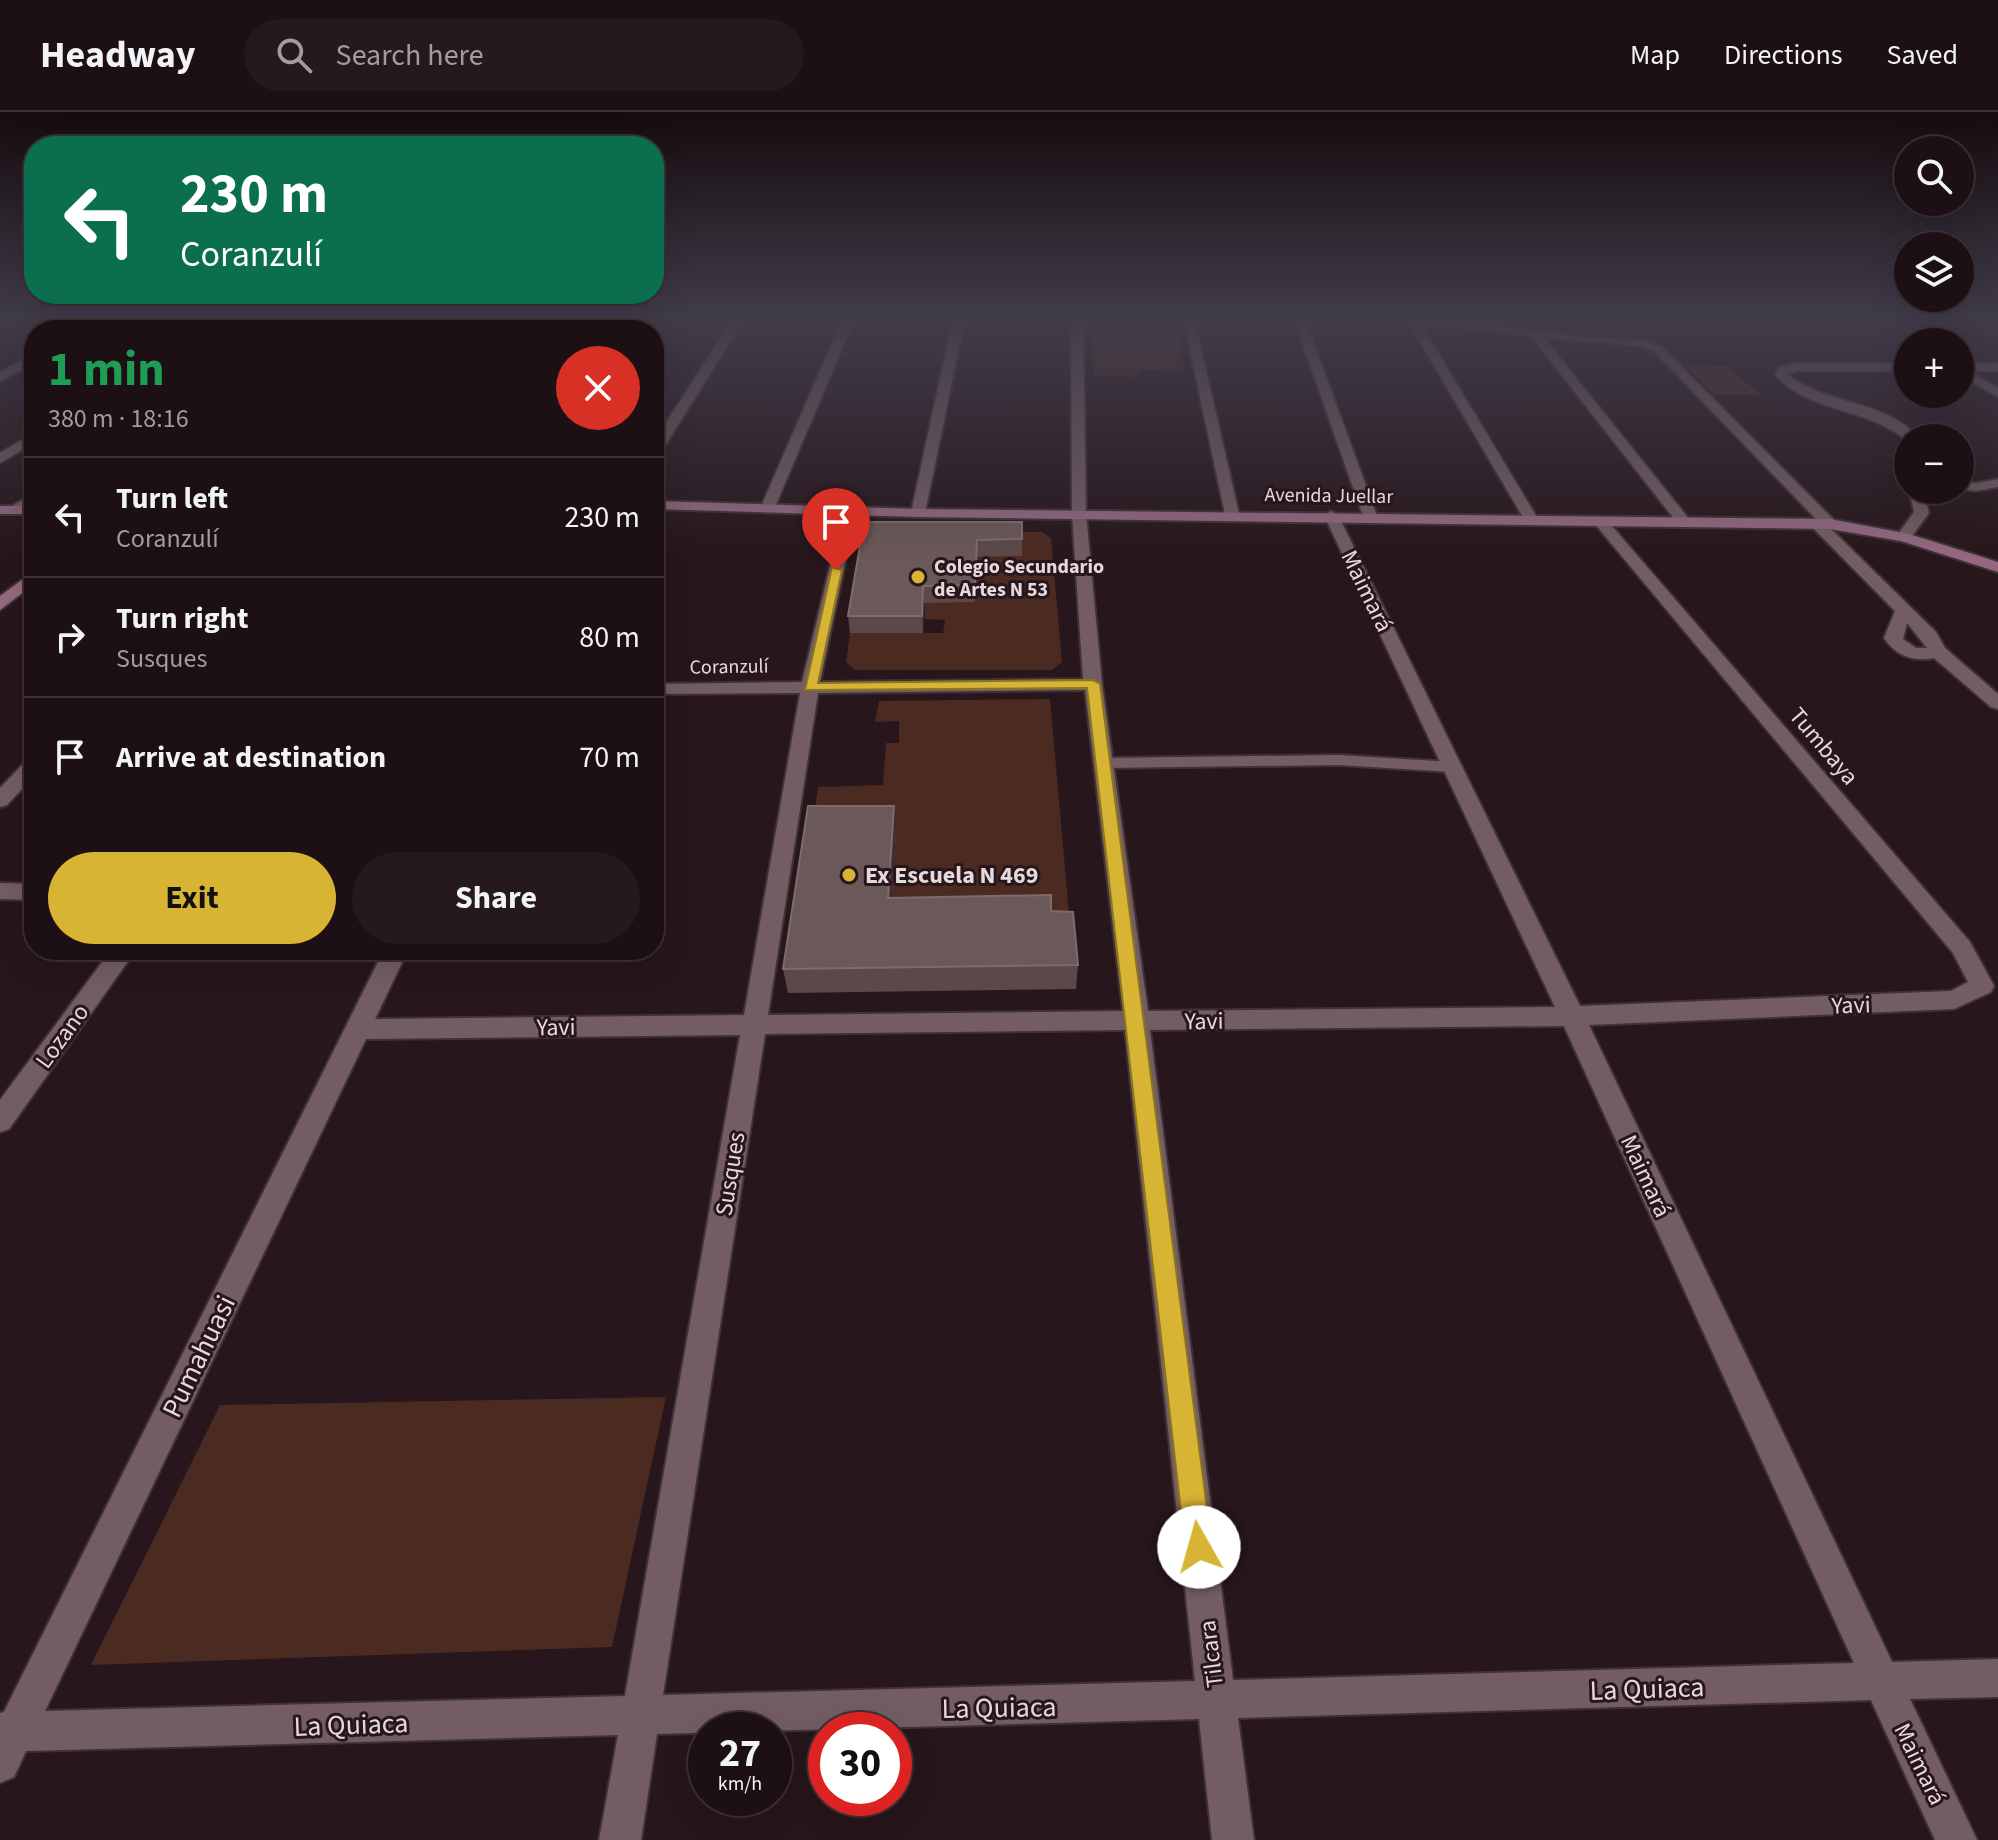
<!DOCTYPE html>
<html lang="en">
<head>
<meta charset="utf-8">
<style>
	:root { --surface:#1d1014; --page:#25191d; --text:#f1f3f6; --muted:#a09da0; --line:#3b3034; --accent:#d7b434 }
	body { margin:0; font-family:"Source Sans 3",sans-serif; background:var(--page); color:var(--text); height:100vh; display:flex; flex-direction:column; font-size:30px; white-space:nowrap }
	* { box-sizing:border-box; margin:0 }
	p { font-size:26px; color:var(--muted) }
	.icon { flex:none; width:44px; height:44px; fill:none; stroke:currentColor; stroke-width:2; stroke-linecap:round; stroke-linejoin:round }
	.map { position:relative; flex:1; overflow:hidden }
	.side { position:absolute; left:24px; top:208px; width:640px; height:640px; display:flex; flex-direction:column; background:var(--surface); border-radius:32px; box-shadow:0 8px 32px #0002,0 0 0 2px var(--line) }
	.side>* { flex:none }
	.banner { position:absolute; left:24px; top:24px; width:640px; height:168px; border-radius:32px; box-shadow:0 8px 32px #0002,0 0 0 2px var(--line); background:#0b6e4f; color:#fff; overflow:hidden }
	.tools { position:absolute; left:1894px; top:24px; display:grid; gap:16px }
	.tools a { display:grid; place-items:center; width:80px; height:80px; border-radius:50%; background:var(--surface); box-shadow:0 8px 32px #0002,0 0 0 2px var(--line); font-size:40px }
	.speed { position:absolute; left:688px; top:1600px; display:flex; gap:16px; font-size:40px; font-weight:700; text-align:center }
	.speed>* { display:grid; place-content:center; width:104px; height:104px; border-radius:50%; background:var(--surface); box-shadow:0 8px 32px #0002,0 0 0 2px var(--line); line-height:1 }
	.speed small { font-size:20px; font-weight:400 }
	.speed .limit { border:12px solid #d22; background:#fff; color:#111 }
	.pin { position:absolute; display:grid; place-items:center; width:68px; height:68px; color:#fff; margin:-82px -34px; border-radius:50% 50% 50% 0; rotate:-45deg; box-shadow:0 0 8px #0007 }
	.pin .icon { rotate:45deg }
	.me { position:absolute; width:88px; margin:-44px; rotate:353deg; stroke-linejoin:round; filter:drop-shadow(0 0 6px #0008) }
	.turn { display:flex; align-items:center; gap:28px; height:168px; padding:0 24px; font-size:36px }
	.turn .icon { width:104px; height:104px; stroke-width:2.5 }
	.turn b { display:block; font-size:56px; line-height:68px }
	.round { display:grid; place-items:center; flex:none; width:84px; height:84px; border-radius:42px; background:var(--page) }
	.head { display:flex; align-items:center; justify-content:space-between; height:136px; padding:0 24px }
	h1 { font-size:48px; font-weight:700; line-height:60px; color:#1e9e55 }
	.primary-button { display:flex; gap:16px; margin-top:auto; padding:16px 24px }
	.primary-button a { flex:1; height:92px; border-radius:48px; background:var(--accent); color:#111; font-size:32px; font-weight:700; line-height:92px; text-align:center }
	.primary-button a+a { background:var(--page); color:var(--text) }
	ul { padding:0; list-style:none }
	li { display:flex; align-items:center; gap:24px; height:120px; padding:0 24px; border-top:2px solid var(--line) }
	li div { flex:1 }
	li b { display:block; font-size:30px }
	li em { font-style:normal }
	header { display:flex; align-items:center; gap:48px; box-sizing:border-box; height:112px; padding:0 40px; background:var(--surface); border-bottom:2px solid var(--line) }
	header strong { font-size:38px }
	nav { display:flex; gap:44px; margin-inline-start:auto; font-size:28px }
	.search { width:560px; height:72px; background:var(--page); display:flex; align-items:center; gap:20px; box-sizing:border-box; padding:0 28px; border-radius:44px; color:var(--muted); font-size:30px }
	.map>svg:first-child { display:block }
	.green { fill:#4b2a21 }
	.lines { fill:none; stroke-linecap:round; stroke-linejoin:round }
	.stream { stroke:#1b0120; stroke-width:5 }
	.canal { fill:#1b0120; fill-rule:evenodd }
	.lane-casing { stroke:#3e3235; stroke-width:4 }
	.street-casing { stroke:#3e3235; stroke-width:4 }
	.secondary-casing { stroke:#3e3235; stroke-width:4 }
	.lane { fill:#735d63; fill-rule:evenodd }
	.street { fill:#735d63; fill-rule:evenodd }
	.secondary { fill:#946980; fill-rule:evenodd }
	.wall { fill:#5c4848 }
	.shaded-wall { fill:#412d2f }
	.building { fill:#6b5858; stroke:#7e6c6d; stroke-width:2 }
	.route { fill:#d7b434; stroke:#8c7522; stroke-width:2 }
	.poi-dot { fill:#d7b434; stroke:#27161b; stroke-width:3 }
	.labels { text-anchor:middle; stroke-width:6; stroke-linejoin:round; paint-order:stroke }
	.far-street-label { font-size:20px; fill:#e5d9dc; stroke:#27161b }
	.far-poi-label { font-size:20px; font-weight:bold; fill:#e5d9dc; stroke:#27161b; text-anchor:start }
	.street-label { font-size:24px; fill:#e5d9dc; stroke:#27161b }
	.poi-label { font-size:24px; font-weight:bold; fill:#e5d9dc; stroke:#27161b; text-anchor:start }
	.near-street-label { font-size:28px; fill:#e5d9dc; stroke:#27161b }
</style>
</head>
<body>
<header>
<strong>Headway</strong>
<div class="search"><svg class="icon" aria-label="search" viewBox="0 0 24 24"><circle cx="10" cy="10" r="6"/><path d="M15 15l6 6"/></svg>Search here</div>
<nav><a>Map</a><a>Directions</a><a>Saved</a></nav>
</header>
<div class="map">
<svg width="1998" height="1728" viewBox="0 0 1998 1728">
	<rect width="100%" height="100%" fill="#27161b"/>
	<g class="green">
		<polygon points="1098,208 1177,211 1184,259 1139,258 1139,265 1093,264 1092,210"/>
		<polygon points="1685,253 1727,254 1761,283 1713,282"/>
		<polygon points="875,420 1042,420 1051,426 1062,550 1052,558 855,558 846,550 850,521 943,521 945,508 925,507 924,491 977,445 1022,443"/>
		<polygon points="1050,587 1071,824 891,810 812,718 818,675 883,673 886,631 899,631 899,609 875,610 879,589"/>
		<polygon points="666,1285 612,1535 91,1553 220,1293"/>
	</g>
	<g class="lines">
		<polyline class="stream" points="1977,228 1998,236"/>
		<g class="canal">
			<path d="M1537,206l185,12 99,-6v-6h14l1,10c-31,26 -244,1 -292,-6z"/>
			<polygon points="1919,206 1938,206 1985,228 1972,231"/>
		</g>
		<defs>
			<polygon id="lane" points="1339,643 1452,650 1459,655 1452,660 1339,653 1104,656 1097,651 1104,646"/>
			<g id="street">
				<polygon points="96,206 110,206 90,218 76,218"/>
				<polygon points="209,206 222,206 205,218 191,218"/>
				<polygon points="290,206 303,206 287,218 273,218"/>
				<polygon points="399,206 411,206 398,218 385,218"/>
				<polygon points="506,206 518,206 506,218 493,218"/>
				<polygon points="617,206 629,206 618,218 606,218"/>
				<polygon points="734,206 745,206 661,340 654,344 654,329"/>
				<polygon points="843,206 855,206 774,397 762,400 760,397"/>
				<polygon points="953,206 965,206 925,401 918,405 911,401"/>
				<path d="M1071,206h12l3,196 16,170 46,327 407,-4 -231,-492 7,-4 7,4 242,491 371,-15 17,-9 -15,-29 -358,-429v-6h10l365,424 24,44 -3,6 -37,17 -365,16 303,637 106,-3v38l-88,2 67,141h-42l-64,-140 -633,18 16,122h-42l-13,-121 -542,15 -16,106h-42l19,-105 -592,16 -12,26 -14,6v-70l4,-1 380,-762h24l-33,69 369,-4 56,-322 -146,1v-10l148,-2 42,-174 12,3 -36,171 263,-3 -11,-165zM1085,578l38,321 -355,4 50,-322zM1564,914l290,637 -621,17 -83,-650zM1125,918l70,651 -532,14 102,-661zM740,923l-115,661 -580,15 321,-672z"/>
				<polygon points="1183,206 1194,206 1239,402 1237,405 1225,402"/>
				<path d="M1264,206h184l134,19 59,3 21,7 173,174 3,3 -8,4 106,104 9,16 53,46v15l-7,-2 -57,-49c-21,4 -38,-2 -50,-20l11,-27 -83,-84v-6l5,-1 -163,-169 -14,-5 -96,-8 145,181v6h-10l-148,-189 -111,-13 118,196 -7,4 -7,-4 -115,-196 -103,-1 71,194 -7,4 -7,-4 -68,-194 -26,-1zM1907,511l20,25h-11l-13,-9z"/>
				<polygon points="34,242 34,251 0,269 0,260"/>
				<path d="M1798,251h110v8h-110l-11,3c39,32 98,25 132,64l-12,3c-38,-34 -98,-28 -132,-66l4,-8z"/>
				<polygon points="1960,251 1998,251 1998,259 1969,259 1998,276 1998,285 1960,263"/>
				<polygon points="34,321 34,331 0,351 0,341"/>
				<polygon points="1908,345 1908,358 1901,354 1903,346"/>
				<polygon points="1998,367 1998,375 1976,379 1960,377 1960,369 1976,371"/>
				<polygon points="1909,378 1923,378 1929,401 1909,428 1904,430 1896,425 1914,400"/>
				<polygon points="34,381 34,392 20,401 10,401 10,395"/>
				<polygon points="34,646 34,664 7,693 0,695 0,676 27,648"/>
				<polygon points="0,771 34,772 34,788 0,787"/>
				<polygon points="111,838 136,838 9,1017 0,1020 0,988"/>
			</g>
			<g id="secondary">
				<polygon points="654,389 918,397 1830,407 1909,422 1998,450 1998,460 1901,429 1830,417 918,405 654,397"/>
				<rect x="0" y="394" width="34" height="8"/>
				<polygon points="34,459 34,472 0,498 0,484"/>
			</g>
		</defs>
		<use href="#lane" class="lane-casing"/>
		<use href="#street" class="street-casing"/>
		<use href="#secondary" class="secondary-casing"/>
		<use href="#lane" class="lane"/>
		<use href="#street" class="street"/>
		<use href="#secondary" class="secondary"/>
	</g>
	<g class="wall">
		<polygon points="864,410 1022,410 1022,444 977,445 975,490 924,491 923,521 850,521 848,504"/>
		<polygon points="896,718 892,786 1051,799 1078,853 1076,877 788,881 783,857"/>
	</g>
	<g class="shaded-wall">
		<polygon points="977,428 977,445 975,490 975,473"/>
		<polygon points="923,474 924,491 923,521 922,504"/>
		<polygon points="894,694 896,718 891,810 888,786"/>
	</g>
	<g class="building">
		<polygon points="864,410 1022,410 1022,427 977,428 975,473 923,474 922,504 848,504"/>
		<polygon points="808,694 894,694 888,786 1051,783 1051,799 1073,800 1078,853 783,857"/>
	</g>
	<linearGradient id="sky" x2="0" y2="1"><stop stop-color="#150c0f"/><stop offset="0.46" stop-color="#413c4a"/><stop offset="1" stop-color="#413c4a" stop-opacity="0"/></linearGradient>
	<rect width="1998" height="448" fill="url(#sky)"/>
	<polygon class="route" points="832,455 842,458 818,571 1093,568 1100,572 1212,1435 1208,1445 1199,1449 1189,1445 1185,1435 1087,576 805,578"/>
	<g class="poi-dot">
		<circle cx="918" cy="465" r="8"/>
		<circle cx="849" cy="763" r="8"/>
	</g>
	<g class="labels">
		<g class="far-street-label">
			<text transform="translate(1329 383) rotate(1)" y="7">Avenida Juellar</text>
			<text transform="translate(729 554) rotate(-1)" y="7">Coranzulí</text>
		</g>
		<g class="far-poi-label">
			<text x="934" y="461">Colegio Secundario<tspan x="934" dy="23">de Artes N 53</tspan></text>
		</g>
		<g class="street-label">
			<text transform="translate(1367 479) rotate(64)" y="8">Maimará</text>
			<text transform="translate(1824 634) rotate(50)" y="8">Tumbaya</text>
			<text transform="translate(1851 893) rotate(-2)" y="8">Yavi</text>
			<text transform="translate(1204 909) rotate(-1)" y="8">Yavi</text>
			<text transform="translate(556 915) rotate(-1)" y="8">Yavi</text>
			<text transform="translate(62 924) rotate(-54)" y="8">Lozano</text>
			<text transform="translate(730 1062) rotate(-81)" y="8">Susques</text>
			<text transform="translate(1646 1064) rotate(65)" y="8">Maimará</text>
			<text transform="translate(1211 1542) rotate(-97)" y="8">Tilcara</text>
			<text transform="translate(1920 1652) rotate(64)" y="8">Maimará</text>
		</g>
		<g class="poi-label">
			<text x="865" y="771">Ex Escuela N 469</text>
		</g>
		<g class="near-street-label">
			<text transform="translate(198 1244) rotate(-64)" y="10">Pumahuasi</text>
			<text transform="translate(1647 1576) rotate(-2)" y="10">La Quiaca</text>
			<text transform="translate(999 1595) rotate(-1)" y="10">La Quiaca</text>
			<text transform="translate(351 1612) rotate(-2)" y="10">La Quiaca</text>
		</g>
	</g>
</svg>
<div class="tools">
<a><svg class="icon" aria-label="search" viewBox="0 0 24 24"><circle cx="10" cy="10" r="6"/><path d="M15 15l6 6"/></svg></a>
<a><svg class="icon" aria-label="layers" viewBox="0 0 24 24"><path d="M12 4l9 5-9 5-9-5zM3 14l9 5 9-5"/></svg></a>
<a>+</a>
<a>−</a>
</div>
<div class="speed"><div>27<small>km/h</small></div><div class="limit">30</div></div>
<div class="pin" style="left:836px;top:458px;background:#d93025"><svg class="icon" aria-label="arrive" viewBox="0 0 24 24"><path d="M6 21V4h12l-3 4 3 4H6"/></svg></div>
<svg class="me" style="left:1199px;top:1435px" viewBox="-20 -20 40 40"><circle r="19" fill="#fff"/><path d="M0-13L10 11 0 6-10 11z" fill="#d7b434"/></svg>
<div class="banner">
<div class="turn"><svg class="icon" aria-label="left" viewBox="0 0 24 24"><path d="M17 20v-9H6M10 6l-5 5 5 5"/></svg><div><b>230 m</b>Coranzulí</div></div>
</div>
<section class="side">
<div class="head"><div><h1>1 min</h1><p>380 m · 18:16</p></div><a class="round" style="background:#d93025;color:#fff"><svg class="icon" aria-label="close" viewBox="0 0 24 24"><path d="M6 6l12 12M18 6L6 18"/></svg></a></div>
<ul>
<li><svg class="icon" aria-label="left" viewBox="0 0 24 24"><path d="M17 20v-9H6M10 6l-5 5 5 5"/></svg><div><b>Turn left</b><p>Coranzulí</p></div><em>230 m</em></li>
<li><svg class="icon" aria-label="right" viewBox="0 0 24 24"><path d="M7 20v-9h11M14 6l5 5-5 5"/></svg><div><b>Turn right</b><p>Susques</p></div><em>80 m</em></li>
<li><svg class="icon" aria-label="arrive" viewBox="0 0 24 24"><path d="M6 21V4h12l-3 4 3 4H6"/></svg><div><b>Arrive at destination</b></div><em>70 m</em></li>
</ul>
<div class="primary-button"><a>Exit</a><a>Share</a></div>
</section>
</div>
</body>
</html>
